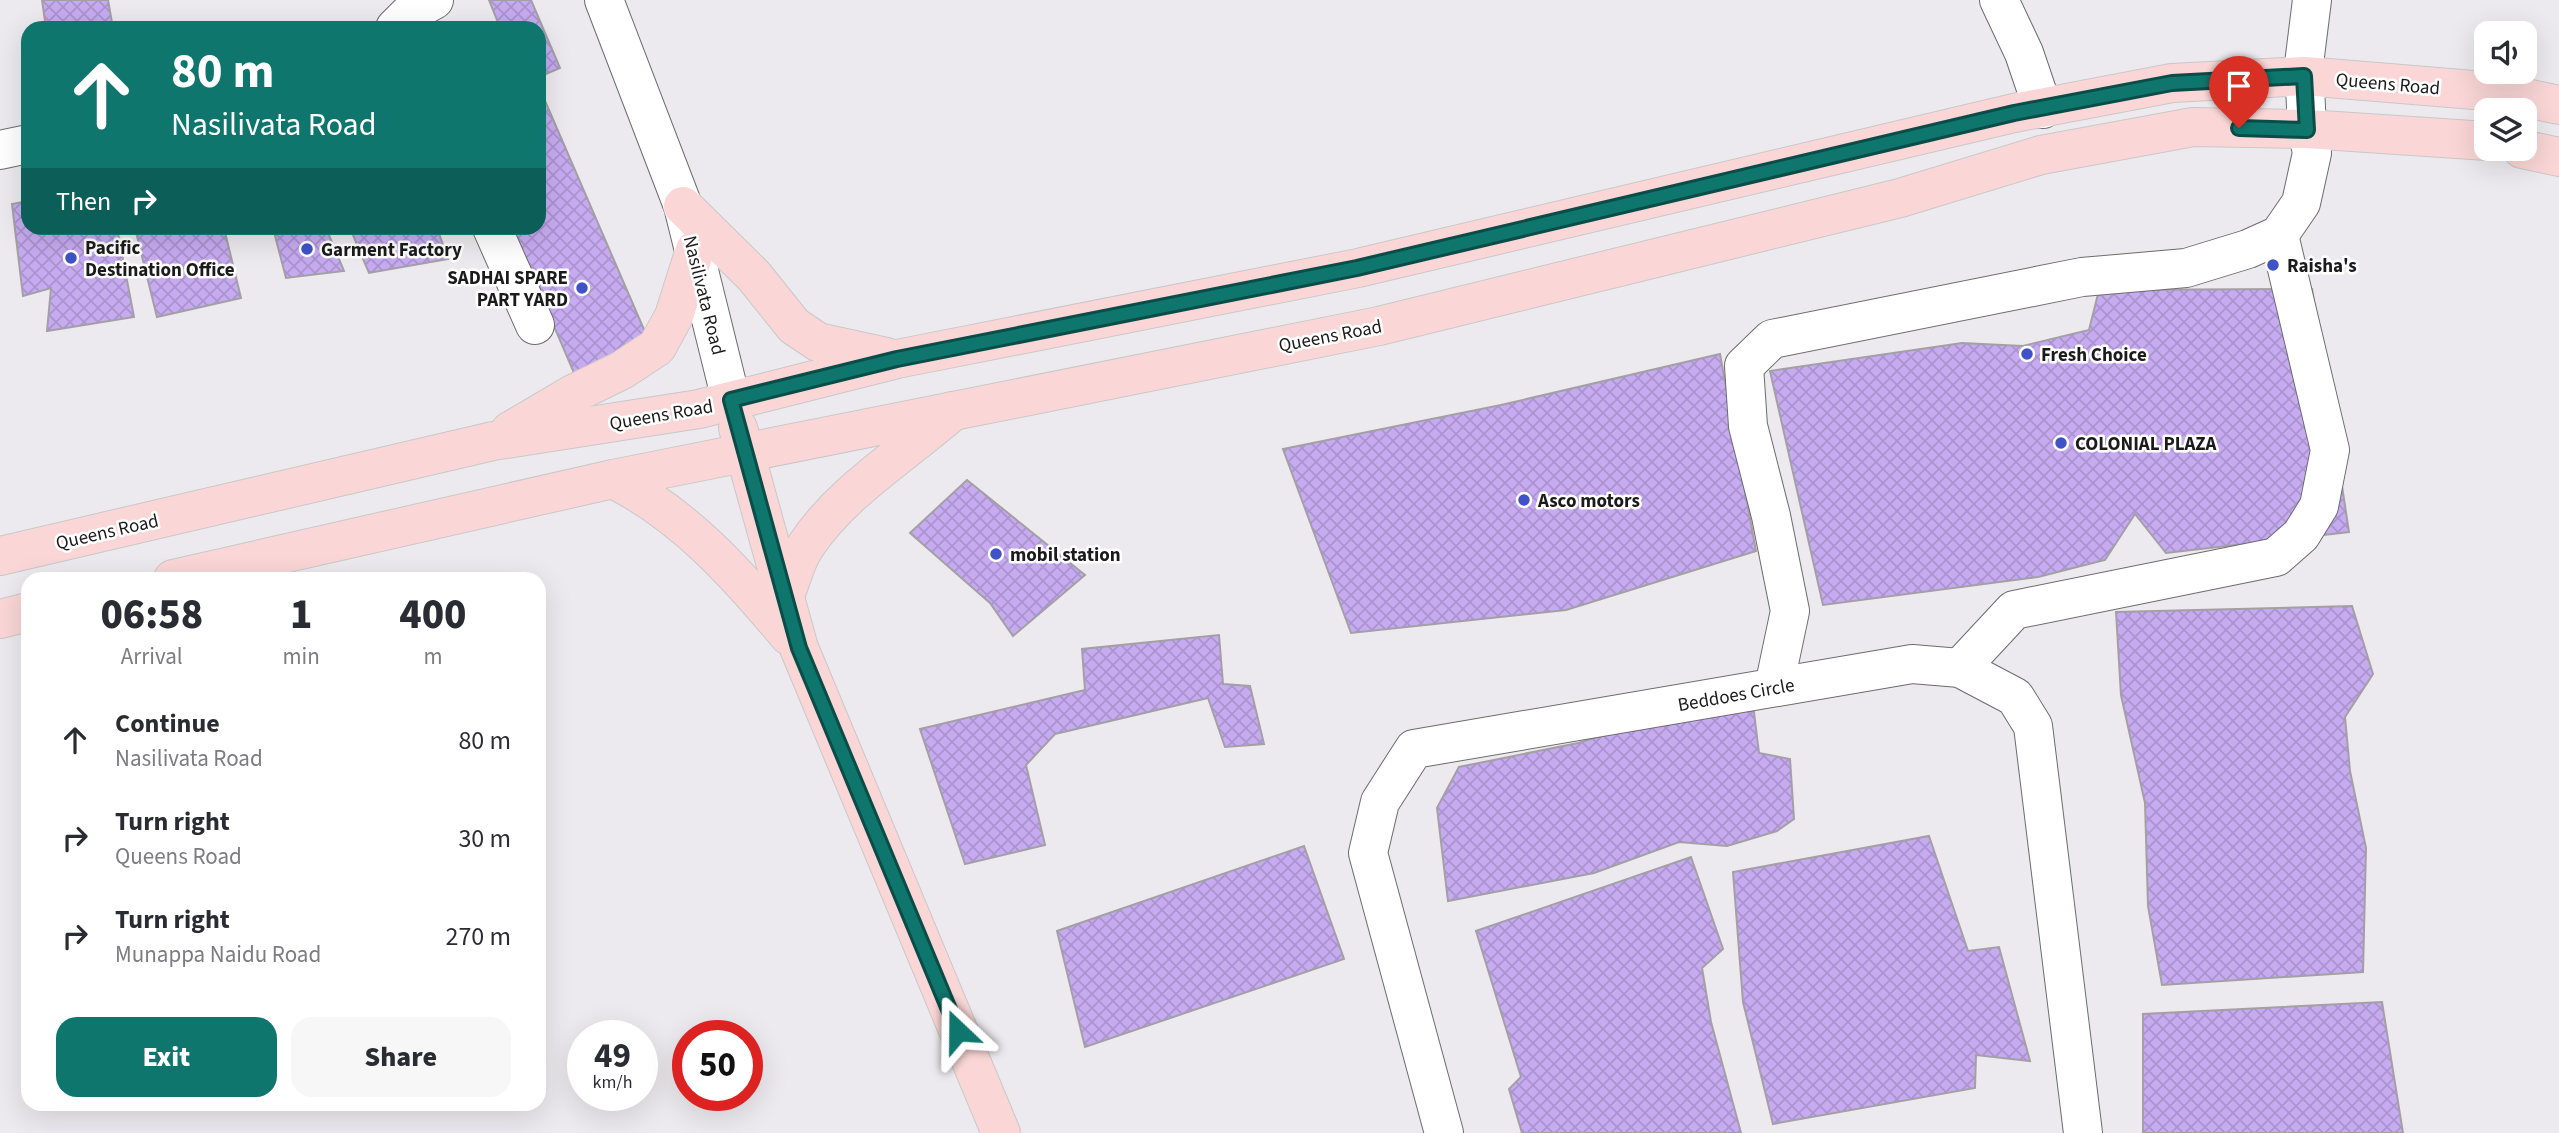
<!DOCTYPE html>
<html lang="en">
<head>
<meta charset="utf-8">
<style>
	:root { --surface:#fff; --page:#f7f7f7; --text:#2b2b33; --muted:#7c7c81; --accent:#0f766e }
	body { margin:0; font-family:"Source Sans 3",sans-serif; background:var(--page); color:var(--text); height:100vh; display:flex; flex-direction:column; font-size:26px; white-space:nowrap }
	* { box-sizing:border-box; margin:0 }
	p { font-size:23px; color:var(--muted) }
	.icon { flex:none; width:38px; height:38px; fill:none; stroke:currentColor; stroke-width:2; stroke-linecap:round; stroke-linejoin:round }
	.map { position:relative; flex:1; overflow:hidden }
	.sheet { position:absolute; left:21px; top:572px; width:525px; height:539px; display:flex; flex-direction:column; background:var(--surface); border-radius:21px; box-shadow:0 7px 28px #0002 }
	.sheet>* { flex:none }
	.guide { position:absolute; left:21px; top:21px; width:525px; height:214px; border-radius:21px; box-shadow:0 7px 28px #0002; background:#0f766e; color:#fff; overflow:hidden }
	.tools { position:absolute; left:2474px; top:21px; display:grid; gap:14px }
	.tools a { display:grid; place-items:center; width:63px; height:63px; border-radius:14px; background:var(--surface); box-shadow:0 7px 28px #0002; font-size:35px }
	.speed { position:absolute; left:567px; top:1020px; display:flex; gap:14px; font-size:35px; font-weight:700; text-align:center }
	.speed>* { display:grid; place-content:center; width:91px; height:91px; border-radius:50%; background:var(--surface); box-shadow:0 7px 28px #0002; line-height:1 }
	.speed small { font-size:18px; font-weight:400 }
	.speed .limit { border:10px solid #d22; background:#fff; color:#111 }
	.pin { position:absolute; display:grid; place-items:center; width:60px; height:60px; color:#fff; margin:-72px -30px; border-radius:50% 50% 50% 0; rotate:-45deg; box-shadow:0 0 7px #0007 }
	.pin .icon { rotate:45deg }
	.me { position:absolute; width:77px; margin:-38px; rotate:337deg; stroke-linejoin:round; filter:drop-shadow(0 0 5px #0008) }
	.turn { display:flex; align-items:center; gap:24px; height:147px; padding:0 35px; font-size:32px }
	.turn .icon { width:91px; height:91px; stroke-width:2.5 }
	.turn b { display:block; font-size:49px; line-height:60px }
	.then { display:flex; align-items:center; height:66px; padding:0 35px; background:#0003; gap:14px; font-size:26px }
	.eta { display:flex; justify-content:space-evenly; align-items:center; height:119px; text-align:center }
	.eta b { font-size:42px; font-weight:800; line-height:49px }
	.action { display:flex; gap:14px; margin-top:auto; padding:14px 35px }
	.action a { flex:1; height:80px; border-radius:21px; background:var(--accent); color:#fff; font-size:28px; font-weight:800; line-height:80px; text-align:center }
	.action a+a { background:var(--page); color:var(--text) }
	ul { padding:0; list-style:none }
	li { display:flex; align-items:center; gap:21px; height:98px; padding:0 35px }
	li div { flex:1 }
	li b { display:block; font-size:26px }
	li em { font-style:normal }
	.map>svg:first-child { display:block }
	.building { fill:url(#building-cross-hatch); stroke:#a2a0a4; stroke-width:2 }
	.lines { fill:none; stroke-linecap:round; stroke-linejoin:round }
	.minor-casing { stroke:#6c6b6e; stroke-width:40 }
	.major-casing { stroke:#c9c8c9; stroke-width:40 }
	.minor { stroke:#fff; stroke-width:38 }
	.major { stroke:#fad6d6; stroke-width:38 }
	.route-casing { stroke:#0a4d48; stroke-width:18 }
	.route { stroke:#0f766e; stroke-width:12 }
	.poi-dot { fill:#3f53c7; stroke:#fff; stroke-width:2.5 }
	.labels { text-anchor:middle; stroke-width:5; stroke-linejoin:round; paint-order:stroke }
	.street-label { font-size:19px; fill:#1c1b1c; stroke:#fff }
	.poi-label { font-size:19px; font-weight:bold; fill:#1c1b1c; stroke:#fff; text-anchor:start }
</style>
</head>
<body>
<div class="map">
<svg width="2559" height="1133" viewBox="0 0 2559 1133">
	<defs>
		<pattern id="building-cross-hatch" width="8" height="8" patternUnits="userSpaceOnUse" patternTransform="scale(1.75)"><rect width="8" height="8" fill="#c7abf1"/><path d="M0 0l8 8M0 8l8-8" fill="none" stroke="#aa93ce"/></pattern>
	</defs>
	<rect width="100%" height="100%" fill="#eceaee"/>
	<g class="building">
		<polygon points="42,0 108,0 113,28 46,28"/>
		<polygon points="489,0 531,0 560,68 539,77 539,28 492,28 499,25"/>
		<polygon points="539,87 652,348 577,380 512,228 539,228"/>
		<polygon points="28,201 28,228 117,228 134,317 47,331 51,288 23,296 12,204"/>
		<polygon points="135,228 224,228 241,298 157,317"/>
		<polygon points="273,228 326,228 344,271 286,278"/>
		<polygon points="350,228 437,228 448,259 369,273"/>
		<polygon points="2312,289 2349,532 2166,553 2135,514 2105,560 2038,577 1823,605 1770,371 1962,343 2023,346 2089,330 2099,290"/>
		<polygon points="1720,354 1756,551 1566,610 1351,633 1283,449 1501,405"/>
		<polygon points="967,480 1085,575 1013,636 990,603 910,533"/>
		<polygon points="2352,606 2373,674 2345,717 2350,771 2366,848 2363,972 2162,985 2148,906 2145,803 2121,695 2116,612"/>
		<polygon points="1219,635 1223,684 1250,686 1264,744 1225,747 1208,698 1055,734 1026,765 1045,845 965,864 920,729 1085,690 1082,649"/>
		<polygon points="1753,704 1759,753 1790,759 1794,819 1777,831 1727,846 1679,842 1594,873 1448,901 1437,808 1459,767 1578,743 1647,722"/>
		<polygon points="1929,836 1968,951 1999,947 2030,1061 1976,1055 1975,1088 1773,1124 1743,1002 1733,872"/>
		<polygon points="1304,846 1344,959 1085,1047 1057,931"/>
		<polygon points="1691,857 1723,949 1702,968 1711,1022 1741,1133 1522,1133 1509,1089 1521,1077 1476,931"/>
		<polygon points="2382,1002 2403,1133 2143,1133 2143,1014"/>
	</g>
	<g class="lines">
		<defs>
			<g id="minor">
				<polyline points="604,0 683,206 731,400"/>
				<polyline points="1999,0 2024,53 2043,109"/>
				<polyline points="395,28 410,13 434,0"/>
				<polyline points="0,150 28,144"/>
				<polyline points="492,228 535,325"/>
				<polyline points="1960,668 2014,610 2276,557 2301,535 2319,506 2330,450 2279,235"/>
				<polyline points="1774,687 1790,611 1771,516 1748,426 1744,366 1772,339 2082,277 2186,268 2248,249 2279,235 2301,203 2312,153 2307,129 2304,64 2312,0"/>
				<polyline points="1444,1133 1368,853 1380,802 1414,749 1912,664 1960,668 2015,697 2033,726 2083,1133"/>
			</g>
			<g id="major">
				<polyline points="2522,149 2559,157"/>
				<polyline points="683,206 754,276 794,326 818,342 887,357"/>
				<polyline points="738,428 799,648 1001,1133"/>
				<polyline points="510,431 573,394 622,370 657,347 674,316 695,250"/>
				<path d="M613,479c72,36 125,96 176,157"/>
				<polyline points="0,556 493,441 699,409 897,359 1358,268 2014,113 2172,83 2304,76 2498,92 2559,105"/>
				<polyline points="173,579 613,479 1379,326 1900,198 2041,155 2193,127 2307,129 2487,141"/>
				<path d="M784,598c7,-16 11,-36 21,-51 37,-56 98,-92 148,-136"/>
				<polyline points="0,619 28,612"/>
			</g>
		</defs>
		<use href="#minor" class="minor-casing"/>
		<use href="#major" class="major-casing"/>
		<use href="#minor" class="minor"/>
		<use href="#major" class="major"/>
	</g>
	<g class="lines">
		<defs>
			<polyline id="route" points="958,1031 799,648 731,400 897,359 1357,268 2014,113 2172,83 2304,76 2307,130 2239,128"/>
		</defs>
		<use href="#route" class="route-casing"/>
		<use href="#route" class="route"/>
	</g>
	<g class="poi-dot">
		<circle cx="307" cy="249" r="7"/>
		<circle cx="71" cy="258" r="7"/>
		<circle cx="2273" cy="265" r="7"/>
		<circle cx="582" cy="288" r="7"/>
		<circle cx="2027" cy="354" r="7"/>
		<circle cx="2061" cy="443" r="7"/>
		<circle cx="1524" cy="500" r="7"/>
		<circle cx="996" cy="554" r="7"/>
	</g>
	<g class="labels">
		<g class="street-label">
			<text transform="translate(2388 83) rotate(5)" y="7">Queens Road</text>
			<text transform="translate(705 295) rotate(76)" y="7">Nasilivata Road</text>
			<text transform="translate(1330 335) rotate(-11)" y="7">Queens Road</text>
			<text transform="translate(661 414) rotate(-10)" y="7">Queens Road</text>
			<text transform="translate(107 531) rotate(-13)" y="7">Queens Road</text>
			<text transform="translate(1736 694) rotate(-10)" y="7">Beddoes Circle</text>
		</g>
		<g class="poi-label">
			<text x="85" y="254">Pacific<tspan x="85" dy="22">Destination Office</tspan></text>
			<text x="321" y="256">Garment Factory</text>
			<text x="2287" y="272">Raisha's</text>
			<text x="568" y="284" text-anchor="end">SADHAI SPARE<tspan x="568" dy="22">PART YARD</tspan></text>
			<text x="2041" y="361">Fresh Choice</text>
			<text x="2075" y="450">COLONIAL PLAZA</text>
			<text x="1538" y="507">Asco motors</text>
			<text x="1010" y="561">mobil station</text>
		</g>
	</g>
</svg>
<div class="tools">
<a><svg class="icon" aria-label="sound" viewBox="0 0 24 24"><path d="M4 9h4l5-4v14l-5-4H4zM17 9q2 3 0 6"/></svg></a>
<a><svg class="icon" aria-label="layers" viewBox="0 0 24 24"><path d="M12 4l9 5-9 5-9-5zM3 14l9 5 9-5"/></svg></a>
</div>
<div class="speed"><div>49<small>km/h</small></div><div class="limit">50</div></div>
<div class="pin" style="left:2239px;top:128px;background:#d93025"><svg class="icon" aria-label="arrive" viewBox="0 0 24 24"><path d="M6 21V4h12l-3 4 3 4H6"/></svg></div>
<svg class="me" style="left:958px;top:1031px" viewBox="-20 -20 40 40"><path d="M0-17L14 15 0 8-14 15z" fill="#0f766e" stroke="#fff" stroke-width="4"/></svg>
<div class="guide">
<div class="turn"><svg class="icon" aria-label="ahead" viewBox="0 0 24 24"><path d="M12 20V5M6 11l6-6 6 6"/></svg><div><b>80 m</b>Nasilivata Road</div></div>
<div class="then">Then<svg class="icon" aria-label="right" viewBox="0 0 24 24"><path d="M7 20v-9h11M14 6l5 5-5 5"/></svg></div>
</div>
<section class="sheet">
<div class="eta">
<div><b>06:58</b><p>Arrival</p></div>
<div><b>1</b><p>min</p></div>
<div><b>400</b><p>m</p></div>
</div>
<ul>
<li><svg class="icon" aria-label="ahead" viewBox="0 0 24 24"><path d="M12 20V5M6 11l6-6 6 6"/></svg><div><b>Continue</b><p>Nasilivata Road</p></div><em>80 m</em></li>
<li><svg class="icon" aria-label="right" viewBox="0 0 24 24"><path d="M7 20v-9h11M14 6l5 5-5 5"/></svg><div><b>Turn right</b><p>Queens Road</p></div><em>30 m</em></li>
<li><svg class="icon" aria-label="right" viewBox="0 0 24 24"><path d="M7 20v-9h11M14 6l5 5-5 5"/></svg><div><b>Turn right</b><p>Munappa Naidu Road</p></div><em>270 m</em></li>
</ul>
<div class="action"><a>Exit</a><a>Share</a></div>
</section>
</div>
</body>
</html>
